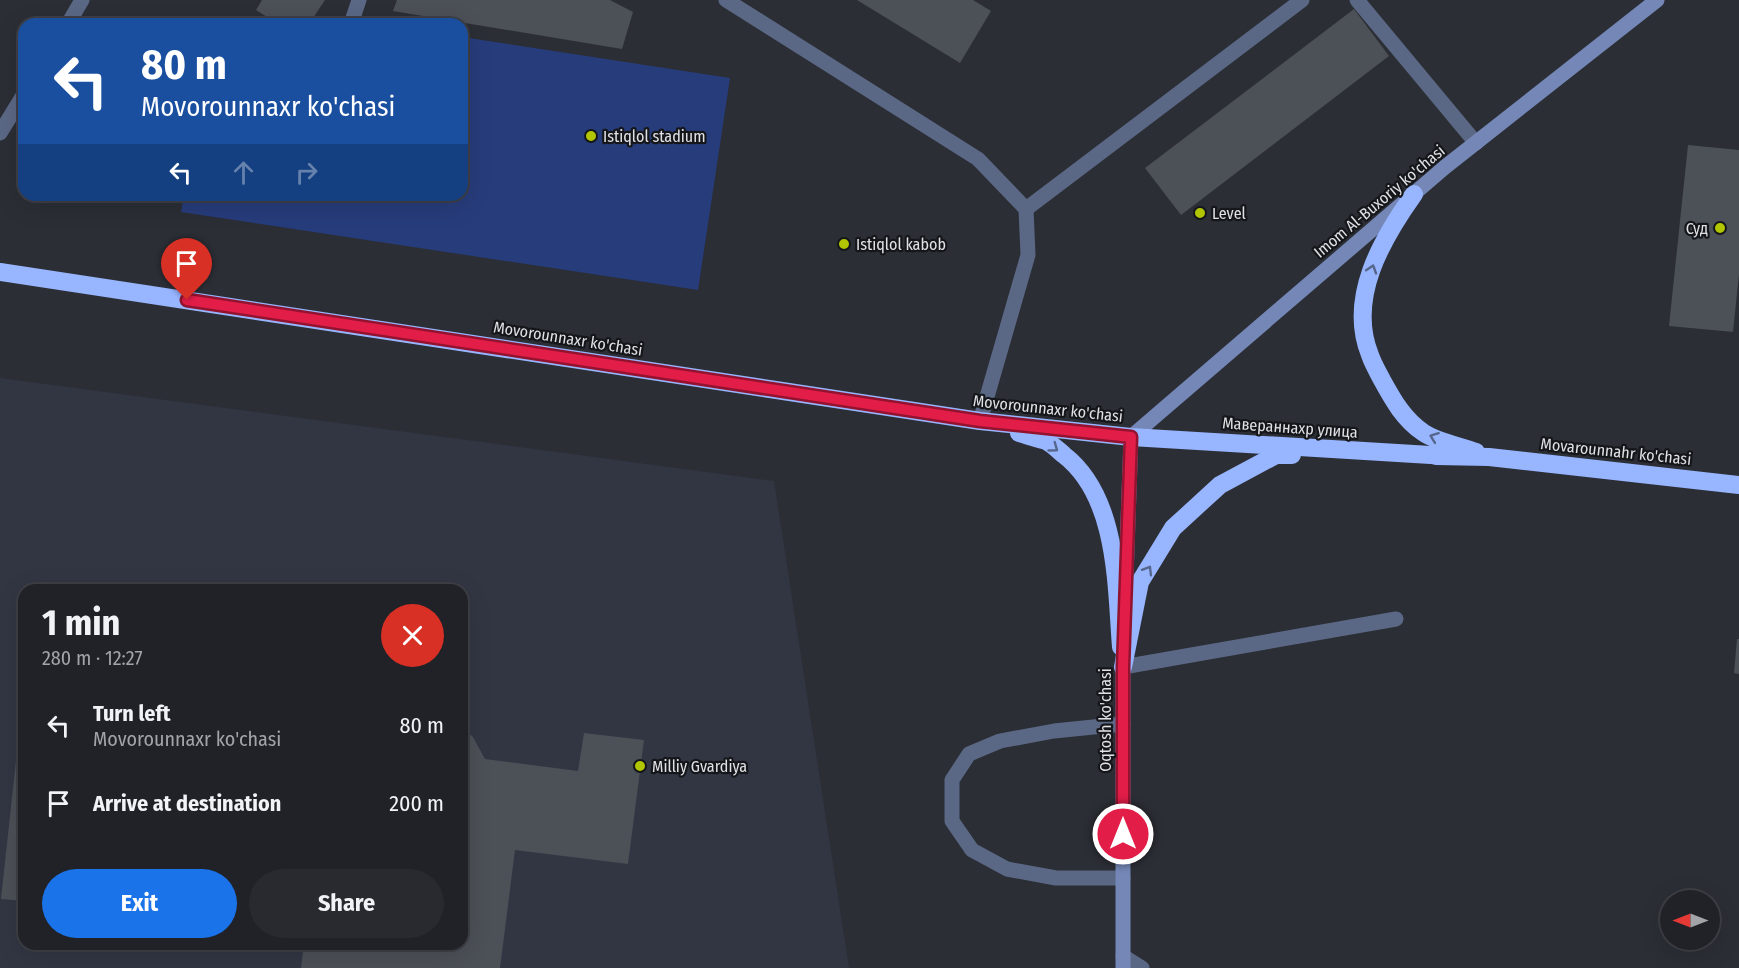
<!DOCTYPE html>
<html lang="en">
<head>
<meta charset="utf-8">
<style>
	:root { --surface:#202228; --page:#282a30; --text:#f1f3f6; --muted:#a2a4a8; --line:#3d3f45; --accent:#1a73e8 }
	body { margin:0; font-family:"Fira Sans Condensed",sans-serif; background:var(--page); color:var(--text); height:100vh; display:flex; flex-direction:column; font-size:22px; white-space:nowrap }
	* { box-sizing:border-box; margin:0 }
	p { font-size:20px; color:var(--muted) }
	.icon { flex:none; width:33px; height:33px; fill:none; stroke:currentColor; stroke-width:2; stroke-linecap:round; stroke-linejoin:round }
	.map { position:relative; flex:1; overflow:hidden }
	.drawer { position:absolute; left:18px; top:584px; width:450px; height:366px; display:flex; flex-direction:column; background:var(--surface); border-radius:18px; box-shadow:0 6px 24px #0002,0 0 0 2px var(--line) }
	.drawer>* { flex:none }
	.hud { position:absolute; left:18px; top:18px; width:450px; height:183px; border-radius:18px; box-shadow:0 6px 24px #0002,0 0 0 2px var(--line); background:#1a4fa0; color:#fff; overflow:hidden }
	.needle { width:39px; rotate:270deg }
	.fabs { position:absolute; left:1660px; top:890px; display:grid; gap:12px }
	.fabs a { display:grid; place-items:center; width:60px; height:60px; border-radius:50%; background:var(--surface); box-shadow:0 6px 24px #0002,0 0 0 2px var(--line); font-size:30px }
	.pin { position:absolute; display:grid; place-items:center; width:51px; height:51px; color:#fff; margin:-62px -26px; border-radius:50% 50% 50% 0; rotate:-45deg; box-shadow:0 0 6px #0007 }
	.pin .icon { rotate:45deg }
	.me { position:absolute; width:66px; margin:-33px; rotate:0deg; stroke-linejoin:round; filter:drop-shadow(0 0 4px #0008) }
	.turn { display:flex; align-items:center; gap:21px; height:126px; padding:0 24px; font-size:27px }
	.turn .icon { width:78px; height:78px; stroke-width:2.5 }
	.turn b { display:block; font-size:42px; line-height:51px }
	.lanes { display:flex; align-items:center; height:57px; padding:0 24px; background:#0003; justify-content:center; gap:30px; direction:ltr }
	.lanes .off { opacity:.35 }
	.round { display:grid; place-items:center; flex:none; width:63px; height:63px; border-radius:32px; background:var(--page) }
	.headline { display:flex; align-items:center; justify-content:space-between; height:102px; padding:0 24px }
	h1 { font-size:36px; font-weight:700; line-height:45px }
	.action { display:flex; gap:12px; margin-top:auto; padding:12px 24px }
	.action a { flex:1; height:69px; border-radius:36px; background:var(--accent); color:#fff; font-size:24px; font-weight:700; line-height:69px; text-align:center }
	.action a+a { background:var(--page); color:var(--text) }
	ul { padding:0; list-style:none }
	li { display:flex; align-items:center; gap:18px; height:78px; padding:0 24px }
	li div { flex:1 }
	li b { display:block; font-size:22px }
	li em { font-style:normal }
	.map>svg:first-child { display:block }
	.built { fill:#323643; fill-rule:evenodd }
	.green { fill:#273c7b }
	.building { fill:#4c5057 }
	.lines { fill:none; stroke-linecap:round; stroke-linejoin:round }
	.lane { stroke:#5b6885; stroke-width:15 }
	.secondary { stroke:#7487b6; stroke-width:15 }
	.highway { stroke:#98b5ff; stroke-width:18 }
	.oneway { stroke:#56668c }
	.route-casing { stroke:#92132f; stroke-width:15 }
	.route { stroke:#e11d48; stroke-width:10 }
	.poi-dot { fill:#b1c500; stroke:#15161a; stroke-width:2 }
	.labels { text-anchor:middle; stroke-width:4.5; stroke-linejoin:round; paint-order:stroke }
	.poi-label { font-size:16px; fill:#dfe1e6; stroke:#15161a; text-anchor:start }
	.street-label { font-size:16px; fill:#dfe1e6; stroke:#15161a }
</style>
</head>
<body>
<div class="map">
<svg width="1739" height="968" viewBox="0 0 1739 968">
	<rect width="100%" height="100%" fill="#2b2e35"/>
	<path class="built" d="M0,378l774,103 75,487h-849zM24,590h438v354h-438z"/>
	<polygon class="green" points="462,37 730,78 698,290 181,212 184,195 462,195"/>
	<g class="building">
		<polygon points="262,0 325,0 309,24 278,24 256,10"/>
		<polygon points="397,0 610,0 633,12 622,49 393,11"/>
		<polygon points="857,0 973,0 991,11 960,63"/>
		<polygon points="1354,9 1389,56 1181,215 1145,168"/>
		<polygon points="1688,145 1739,150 1739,274 1733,332 1669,326"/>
		<polygon points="1737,639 1739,639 1739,674 1734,673"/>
		<polygon points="22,705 24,705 24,901 1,899"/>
		<polygon points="462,728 473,737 485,759 578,771 584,733 644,740 628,864 515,850 500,968 301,968 304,944 462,944"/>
	</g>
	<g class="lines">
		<g class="lane">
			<polyline points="726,0 978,159 1026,209 1028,255 980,421"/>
			<polyline points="1357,0 1476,143"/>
			<polyline points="68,24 82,0"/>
			<polyline points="351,24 359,0"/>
			<polyline points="0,133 24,94"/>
			<polyline points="1026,209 1302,0"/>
			<polyline points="1123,667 1396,619"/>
			<polyline points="1123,724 1054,731 1000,741 969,754 952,780 952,821 972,850 1007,869 1056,878 1123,878"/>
			<polyline points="1123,956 1142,968"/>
		</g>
		<g class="secondary">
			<polyline points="1125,605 1131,437 1445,167 1657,0"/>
			<polyline points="1123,656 1123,968"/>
		</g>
		<g class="highway">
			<path d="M1414,194c-32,45 -67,104 -44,161 3,9 8,17 12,25 11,20 22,40 42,53 14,9 36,13 52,19"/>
			<polyline points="0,272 980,421 1131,437 1447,456"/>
			<path d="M1019,433c9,3 18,5 27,8 6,3 12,9 18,14 54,42 52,129 57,192"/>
			<polyline points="1436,456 1489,457 1739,485"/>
			<polyline points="1123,667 1140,582 1173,528 1220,485 1276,455 1292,455"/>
		</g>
	</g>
	<defs><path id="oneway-chevron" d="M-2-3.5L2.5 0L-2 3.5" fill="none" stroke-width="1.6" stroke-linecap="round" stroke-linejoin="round" transform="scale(1.5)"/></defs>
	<g class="oneway">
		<use href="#oneway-chevron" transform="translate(1372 269) rotate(-72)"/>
		<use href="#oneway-chevron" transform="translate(1434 437) rotate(-159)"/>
		<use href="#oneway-chevron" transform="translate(1054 448) rotate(36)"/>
		<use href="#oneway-chevron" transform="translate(1148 570) rotate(-59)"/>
	</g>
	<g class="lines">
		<defs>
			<polyline id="route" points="187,300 980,421 1131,437 1123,667 1123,834"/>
		</defs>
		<use href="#route" class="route-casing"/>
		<use href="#route" class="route"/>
	</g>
	<g class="poi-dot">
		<circle cx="591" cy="136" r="6"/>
		<circle cx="1200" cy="213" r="6"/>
		<circle cx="1720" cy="228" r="6"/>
		<circle cx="844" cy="244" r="6"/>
		<circle cx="640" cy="766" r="6"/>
	</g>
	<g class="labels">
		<g class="poi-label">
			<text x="603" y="142">Istiqlol stadium</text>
			<text x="1212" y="219">Level</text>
			<text x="1708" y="234" text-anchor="end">Суд</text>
			<text x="856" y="250">Istiqlol kabob</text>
			<text x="652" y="772">Milliy Gvardiya</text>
		</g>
		<g class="street-label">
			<text transform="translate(1379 201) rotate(-40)" y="6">Imom Al-Buxoriy ko'chasi</text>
			<text transform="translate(568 338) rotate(9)" y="6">Movorounnaxr ko'chasi</text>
			<text transform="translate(1048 408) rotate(6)" y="6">Movorounnaxr ko'chasi</text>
			<text transform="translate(1290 427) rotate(4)" y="6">Мавераннахр улица</text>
			<text transform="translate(1616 451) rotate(6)" y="6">Movarounnahr ko'chasi</text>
			<text transform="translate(1105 720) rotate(-90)" y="6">Oqtosh ko'chasi</text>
		</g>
	</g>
</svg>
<div class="fabs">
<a><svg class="needle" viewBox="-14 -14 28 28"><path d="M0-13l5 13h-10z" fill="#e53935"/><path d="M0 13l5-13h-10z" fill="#a2a4a8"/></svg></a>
</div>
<div class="pin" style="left:187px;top:300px;background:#d93025"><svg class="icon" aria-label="arrive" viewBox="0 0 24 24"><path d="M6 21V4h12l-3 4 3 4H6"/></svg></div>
<svg class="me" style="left:1123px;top:834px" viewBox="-20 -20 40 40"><circle r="17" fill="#e11d48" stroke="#fff" stroke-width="3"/><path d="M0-11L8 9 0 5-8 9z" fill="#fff"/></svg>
<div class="hud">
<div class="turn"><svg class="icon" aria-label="left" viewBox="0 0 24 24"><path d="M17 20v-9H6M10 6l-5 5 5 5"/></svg><div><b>80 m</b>Movorounnaxr ko'chasi</div></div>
<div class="lanes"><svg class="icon" aria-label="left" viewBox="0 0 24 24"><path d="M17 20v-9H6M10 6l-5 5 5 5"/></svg><svg class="icon off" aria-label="ahead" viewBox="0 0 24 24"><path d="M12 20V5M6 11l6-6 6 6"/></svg><svg class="icon off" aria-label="right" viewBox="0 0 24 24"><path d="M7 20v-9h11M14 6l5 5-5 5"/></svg></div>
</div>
<section class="drawer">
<div class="headline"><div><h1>1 min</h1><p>280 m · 12:27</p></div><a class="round" style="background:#d93025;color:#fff"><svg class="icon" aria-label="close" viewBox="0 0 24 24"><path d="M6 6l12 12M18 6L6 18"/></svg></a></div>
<ul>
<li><svg class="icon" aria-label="left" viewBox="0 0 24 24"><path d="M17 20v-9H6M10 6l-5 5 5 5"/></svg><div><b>Turn left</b><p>Movorounnaxr ko'chasi</p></div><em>80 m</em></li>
<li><svg class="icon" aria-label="arrive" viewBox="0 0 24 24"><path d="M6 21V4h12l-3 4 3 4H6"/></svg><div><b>Arrive at destination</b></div><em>200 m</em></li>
</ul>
<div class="action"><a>Exit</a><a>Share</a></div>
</section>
</div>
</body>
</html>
